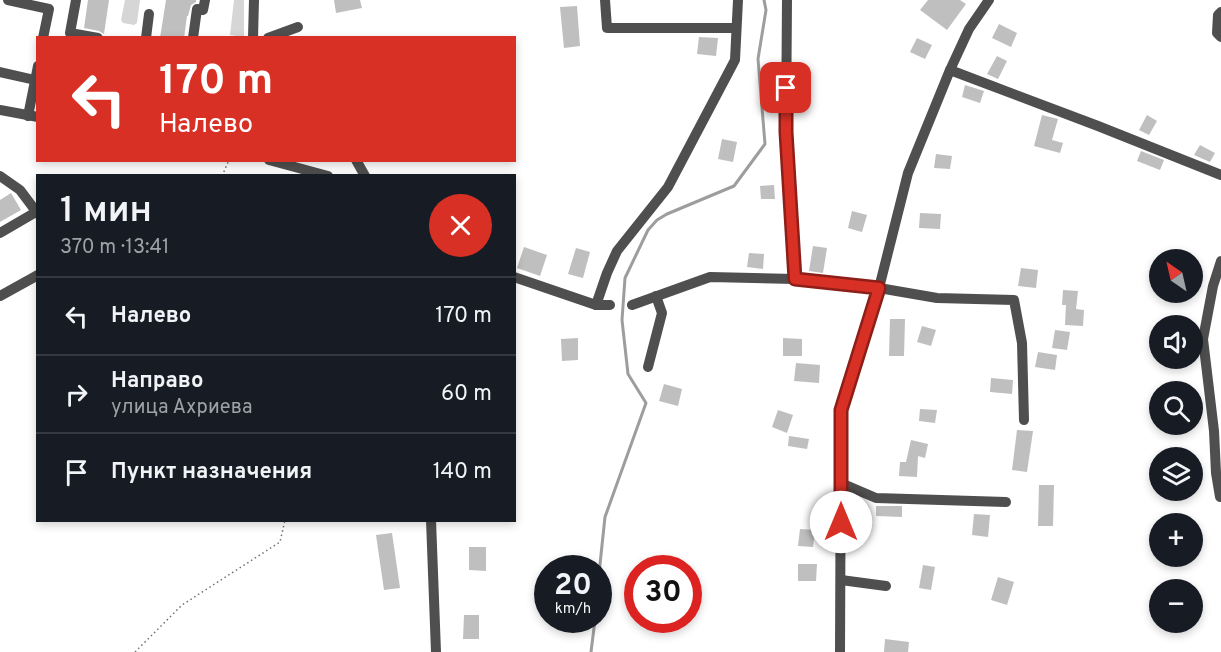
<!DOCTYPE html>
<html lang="ru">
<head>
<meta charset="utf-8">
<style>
	:root { --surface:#171b24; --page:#20242c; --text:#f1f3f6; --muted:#9ea1a6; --line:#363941 }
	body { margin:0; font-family:Overpass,sans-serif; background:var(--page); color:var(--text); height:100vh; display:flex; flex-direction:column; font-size:22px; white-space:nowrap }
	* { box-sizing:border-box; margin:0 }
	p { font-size:20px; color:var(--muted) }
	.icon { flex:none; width:33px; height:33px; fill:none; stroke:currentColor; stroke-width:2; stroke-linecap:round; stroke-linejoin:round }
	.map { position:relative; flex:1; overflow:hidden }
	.sheet { position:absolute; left:36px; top:174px; width:480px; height:348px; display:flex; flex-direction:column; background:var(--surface); border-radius:0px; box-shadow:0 3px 9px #0003 }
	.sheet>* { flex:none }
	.guide { position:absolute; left:36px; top:36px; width:480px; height:126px; border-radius:0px; box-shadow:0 3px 9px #0003; background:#d93025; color:#fff; overflow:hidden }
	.needle { width:39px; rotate:326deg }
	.tools { position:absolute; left:1149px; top:249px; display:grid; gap:12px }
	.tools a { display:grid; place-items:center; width:54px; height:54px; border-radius:50%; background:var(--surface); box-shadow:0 3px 9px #0003; font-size:30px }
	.speed { position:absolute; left:534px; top:555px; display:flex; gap:12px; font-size:30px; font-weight:700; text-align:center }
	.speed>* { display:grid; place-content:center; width:78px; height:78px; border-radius:50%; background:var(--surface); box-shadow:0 3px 9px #0003; line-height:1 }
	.speed small { font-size:15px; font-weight:400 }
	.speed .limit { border:9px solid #d22; background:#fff; color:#111 }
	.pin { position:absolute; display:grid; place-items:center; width:51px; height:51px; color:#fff; margin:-26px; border-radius:12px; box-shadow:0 3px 9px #0006 }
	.me { position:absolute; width:66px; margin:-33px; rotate:0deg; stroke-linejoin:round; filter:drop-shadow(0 0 4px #0008) }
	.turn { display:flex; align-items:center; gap:21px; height:126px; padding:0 24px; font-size:27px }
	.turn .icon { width:78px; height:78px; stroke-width:2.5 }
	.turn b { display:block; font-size:42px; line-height:51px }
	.round { display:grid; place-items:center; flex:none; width:63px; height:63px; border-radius:32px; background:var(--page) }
	.summary { display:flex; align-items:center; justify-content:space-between; height:102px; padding:0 24px }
	h1 { font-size:36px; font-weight:600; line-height:45px }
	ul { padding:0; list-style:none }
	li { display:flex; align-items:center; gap:18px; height:78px; padding:0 24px; border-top:2px solid var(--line) }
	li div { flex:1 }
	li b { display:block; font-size:22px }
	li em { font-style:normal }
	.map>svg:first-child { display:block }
	.green { fill:#d6d6d6 }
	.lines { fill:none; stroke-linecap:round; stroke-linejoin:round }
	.stream { stroke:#9d9d9d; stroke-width:3 }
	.building { fill:#bfbfbf }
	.path { stroke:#717171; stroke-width:1.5; stroke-dasharray:1.5 3; stroke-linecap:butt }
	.minor { stroke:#4f4f4f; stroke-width:10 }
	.route-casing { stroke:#8d1f18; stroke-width:15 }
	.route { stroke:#d93025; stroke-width:10 }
</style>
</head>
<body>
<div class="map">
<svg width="1221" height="652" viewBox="0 0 1221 652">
	<rect width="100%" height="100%" fill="#fff"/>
	<g class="green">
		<polygon points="125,0 140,0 137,23 134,25 123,23 121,20"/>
		<polygon points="234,0 244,0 244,37 230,35"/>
	</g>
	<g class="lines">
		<g class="stream">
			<polyline points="598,583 605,517 646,403 628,374 622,320 625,278 648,230 657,220 667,214 734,186 765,144 758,59 766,10 764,0"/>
			<polyline points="591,652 595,620"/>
		</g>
	</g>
	<g class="building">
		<polygon points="88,0 109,0 104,34 99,31 84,28"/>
		<polygon points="166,0 196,0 196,2 191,5 188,16 187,16 184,38 160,38"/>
		<polygon points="334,0 360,0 362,8 336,13"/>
		<polygon points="928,0 960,0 966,4 947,30 920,10"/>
		<polygon points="577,6 580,46 564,48 560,7"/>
		<polygon points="999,24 1017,33 1011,47 992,38"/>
		<polygon points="699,37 718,38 716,56 697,54"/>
		<polygon points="917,38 932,45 925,59 910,52"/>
		<polygon points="997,56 1007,61 998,79 987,74"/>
		<polygon points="965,85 984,91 980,103 962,97"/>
		<polygon points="1042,115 1058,119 1052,140 1063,143 1060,153 1034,146"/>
		<polygon points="1147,115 1157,121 1149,135 1139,130"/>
		<polygon points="722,139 737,142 733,162 718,159"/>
		<polygon points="1200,145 1215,153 1210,162 1194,155"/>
		<polygon points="1141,151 1164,160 1160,170 1137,161"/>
		<polygon points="936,154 952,156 950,169 934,168"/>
		<polygon points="774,185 775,199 761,199 760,186"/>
		<polygon points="11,193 21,210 0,222 0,200"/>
		<polygon points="852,211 867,215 862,232 848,228"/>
		<polygon points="920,213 941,214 940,229 919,228"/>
		<polygon points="813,246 827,248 823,273 809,271"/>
		<polygon points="524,247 547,255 540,276 517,268"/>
		<polygon points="576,248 590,252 583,278 568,274"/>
		<polygon points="749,253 764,254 763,269 747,267"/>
		<polygon points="1021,268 1038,270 1036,288 1018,286"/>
		<polygon points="1063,290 1078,291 1076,309 1084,310 1083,326 1065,325 1066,305 1062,305"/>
		<polygon points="890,319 905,319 904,356 889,356"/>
		<polygon points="922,326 936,330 931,346 917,342"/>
		<polygon points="1055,330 1070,332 1067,350 1052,348"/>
		<polygon points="578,338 578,360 562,361 561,339"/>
		<polygon points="783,338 802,339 802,356 783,356"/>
		<polygon points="1038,352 1057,355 1055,370 1035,367"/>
		<polygon points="796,363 820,365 819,383 794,381"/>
		<polygon points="991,378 1013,380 1012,394 990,392"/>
		<polygon points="664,384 682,389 678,406 659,401"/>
		<polygon points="920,409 937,410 935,423 919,421"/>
		<polygon points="778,410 793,415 787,433 772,427"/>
		<polygon points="1017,430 1033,431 1027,472 1012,470"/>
		<polygon points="789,436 809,439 807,449 788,446"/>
		<polygon points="911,440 928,444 925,458 918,456 917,477 899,476 900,462 906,462"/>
		<polygon points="1039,485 1054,485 1053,526 1038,526"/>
		<polygon points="876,506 902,506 902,517 876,516"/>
		<polygon points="974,514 990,515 988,537 972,535"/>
		<polygon points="800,529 815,530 813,547 798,546"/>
		<polygon points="392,533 400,588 384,590 376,535"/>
		<polygon points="469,547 486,547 486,571 469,570"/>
		<polygon points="798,564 817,564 816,581 798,581"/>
		<polygon points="923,565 935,567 931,590 919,588"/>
		<polygon points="998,577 1014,582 1007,605 991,600"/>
		<polygon points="464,615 479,615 479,639 463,639"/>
		<polygon points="885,639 909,642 908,652 884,652"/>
	</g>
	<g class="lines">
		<g class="path">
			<polyline points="222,176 229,160"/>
			<polyline points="135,652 182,605 280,542 285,520"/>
		</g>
		<g class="minor">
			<polyline points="8,0 49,9 43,38"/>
			<polyline points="76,0 70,33 98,38"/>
			<polyline points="605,0 607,28 736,28"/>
			<polyline points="787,0 786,132 795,279"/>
			<polyline points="1221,12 1218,15 1217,33 1221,37"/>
			<polyline points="146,38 149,14"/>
			<polyline points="193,38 197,9 203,10 205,0"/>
			<polyline points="253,38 254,0"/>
			<polyline points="268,38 298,27"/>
			<polyline points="950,70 1098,126 1221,175"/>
			<polyline points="0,72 35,80"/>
			<polyline points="0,110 38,117"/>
			<polyline points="28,116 38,66"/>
			<polyline points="269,160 328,176"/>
			<polyline points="356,160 365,176"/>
			<polyline points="0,176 20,190 38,214"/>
			<polyline points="0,233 36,212"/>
			<polyline points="514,277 596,305 610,305"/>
			<polyline points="0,296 38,275"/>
			<polyline points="596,305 607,273 617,251 668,187 735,60 738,0"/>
			<polyline points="632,305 710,277 795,279 879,288 937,298 1014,300 1022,343 1024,420"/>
			<polyline points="648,367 662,313 656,296"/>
			<polyline points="841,483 876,498 1006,502"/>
			<polyline points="1220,497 1216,473 1214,431 1203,339 1213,286 1221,261"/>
			<polyline points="431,520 436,652"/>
			<polyline points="841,580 886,586"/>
			<polyline points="840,652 841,410 879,288 908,173 950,70 969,29 989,0"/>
		</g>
	</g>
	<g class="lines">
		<defs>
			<polyline id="route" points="786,88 786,132 795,279 879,288 841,410 841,522"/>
		</defs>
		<use href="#route" class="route-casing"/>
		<use href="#route" class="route"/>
	</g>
</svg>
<div class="tools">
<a><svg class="needle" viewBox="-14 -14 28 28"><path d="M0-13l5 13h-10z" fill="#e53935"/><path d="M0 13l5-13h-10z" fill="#9ea1a6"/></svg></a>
<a><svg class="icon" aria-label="sound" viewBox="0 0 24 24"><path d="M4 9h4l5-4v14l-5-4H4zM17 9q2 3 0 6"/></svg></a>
<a><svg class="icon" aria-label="search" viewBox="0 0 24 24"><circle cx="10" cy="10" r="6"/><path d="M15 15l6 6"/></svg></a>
<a><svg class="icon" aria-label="layers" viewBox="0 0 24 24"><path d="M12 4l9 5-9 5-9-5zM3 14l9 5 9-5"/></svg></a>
<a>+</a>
<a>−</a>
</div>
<div class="speed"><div>20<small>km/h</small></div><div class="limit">30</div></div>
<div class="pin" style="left:786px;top:88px;background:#d93025"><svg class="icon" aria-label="arrive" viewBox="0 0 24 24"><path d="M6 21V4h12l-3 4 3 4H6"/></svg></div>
<svg class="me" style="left:841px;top:522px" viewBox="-20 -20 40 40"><circle r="19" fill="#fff"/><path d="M0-13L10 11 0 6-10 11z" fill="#d93025"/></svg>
<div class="guide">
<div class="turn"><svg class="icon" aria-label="left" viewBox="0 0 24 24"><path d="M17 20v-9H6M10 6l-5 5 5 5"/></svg><div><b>170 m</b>Налево</div></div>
</div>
<section class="sheet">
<div class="summary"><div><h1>1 мин</h1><p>370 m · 13:41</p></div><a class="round" style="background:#d93025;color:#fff"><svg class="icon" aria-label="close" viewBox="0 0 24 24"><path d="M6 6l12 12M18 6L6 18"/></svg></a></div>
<ul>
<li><svg class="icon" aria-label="left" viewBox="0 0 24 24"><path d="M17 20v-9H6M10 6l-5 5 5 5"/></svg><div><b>Налево</b></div><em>170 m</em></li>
<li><svg class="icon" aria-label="right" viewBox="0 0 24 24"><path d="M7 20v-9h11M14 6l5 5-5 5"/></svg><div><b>Направо</b><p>улица Ахриева</p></div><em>60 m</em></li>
<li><svg class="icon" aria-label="arrive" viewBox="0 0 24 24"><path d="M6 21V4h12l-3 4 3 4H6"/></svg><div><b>Пункт назначения</b></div><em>140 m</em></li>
</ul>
</section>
</div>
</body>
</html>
